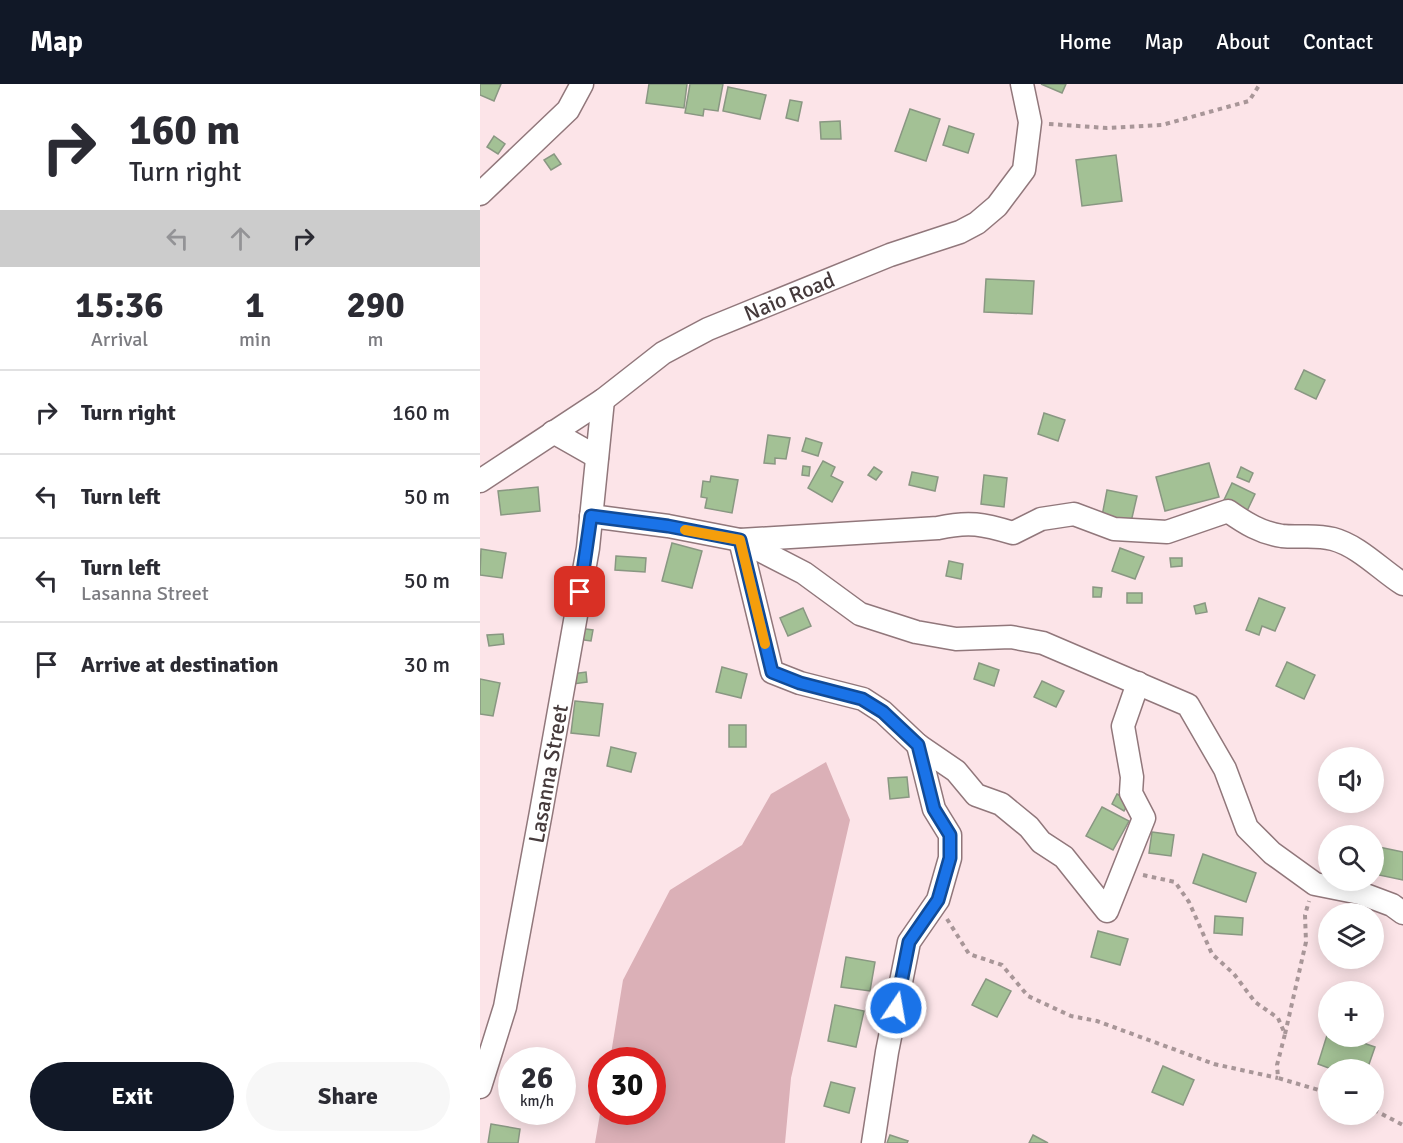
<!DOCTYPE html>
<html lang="en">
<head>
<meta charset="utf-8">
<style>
	:root { --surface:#fff; --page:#f7f7f7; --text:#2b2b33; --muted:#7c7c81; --line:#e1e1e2; --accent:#111827 }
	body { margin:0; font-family:Signika,sans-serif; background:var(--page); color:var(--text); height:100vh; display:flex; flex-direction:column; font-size:22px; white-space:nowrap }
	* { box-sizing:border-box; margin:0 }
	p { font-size:20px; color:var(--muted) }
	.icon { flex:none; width:33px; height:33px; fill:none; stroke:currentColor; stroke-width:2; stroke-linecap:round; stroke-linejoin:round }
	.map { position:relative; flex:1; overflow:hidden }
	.details { display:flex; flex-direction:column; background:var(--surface); width:480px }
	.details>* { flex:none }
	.top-card { background:#fff; color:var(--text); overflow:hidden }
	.fabs { position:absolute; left:838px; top:663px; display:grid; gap:12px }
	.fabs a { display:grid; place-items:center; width:66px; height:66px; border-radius:50%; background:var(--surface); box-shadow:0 3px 15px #0003; font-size:30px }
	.speed { position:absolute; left:18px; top:963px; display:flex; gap:12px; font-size:30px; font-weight:700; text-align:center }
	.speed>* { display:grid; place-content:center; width:78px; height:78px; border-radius:50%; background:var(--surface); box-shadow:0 3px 15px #0003; line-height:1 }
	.speed small { font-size:15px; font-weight:400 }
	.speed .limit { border:9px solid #d22; background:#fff; color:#111 }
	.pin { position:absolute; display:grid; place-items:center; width:51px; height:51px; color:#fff; margin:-26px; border-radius:12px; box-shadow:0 3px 9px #0006 }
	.me { position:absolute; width:66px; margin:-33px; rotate:12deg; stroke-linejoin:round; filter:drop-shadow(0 0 4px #0008) }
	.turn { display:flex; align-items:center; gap:21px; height:126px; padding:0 30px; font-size:27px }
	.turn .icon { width:78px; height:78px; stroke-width:2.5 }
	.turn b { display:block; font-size:42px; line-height:51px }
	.lanes { display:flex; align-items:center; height:57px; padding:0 30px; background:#0003; justify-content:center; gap:30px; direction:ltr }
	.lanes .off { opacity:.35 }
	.eta { display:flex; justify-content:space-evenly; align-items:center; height:102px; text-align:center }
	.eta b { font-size:36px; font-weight:700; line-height:42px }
	.button { display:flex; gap:12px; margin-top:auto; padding:12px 30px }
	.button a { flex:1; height:69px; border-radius:36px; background:var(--accent); color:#fff; font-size:24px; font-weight:700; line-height:69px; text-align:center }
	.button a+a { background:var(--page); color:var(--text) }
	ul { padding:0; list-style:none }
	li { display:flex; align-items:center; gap:18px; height:84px; padding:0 30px; border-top:2px solid var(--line) }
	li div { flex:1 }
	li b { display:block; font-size:22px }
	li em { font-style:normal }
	header { display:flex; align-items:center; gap:36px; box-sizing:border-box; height:84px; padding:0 30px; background:var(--accent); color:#fff }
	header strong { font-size:28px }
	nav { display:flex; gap:33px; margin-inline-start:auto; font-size:21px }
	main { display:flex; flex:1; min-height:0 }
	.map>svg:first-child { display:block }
	.green { fill:#dbb0b7 }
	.building { fill:#a3c195; stroke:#899782; stroke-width:1.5 }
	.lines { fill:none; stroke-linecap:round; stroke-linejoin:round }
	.minor-casing { stroke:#91777b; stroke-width:25 }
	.path { stroke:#a89698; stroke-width:4; stroke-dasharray:4.5 4.5; stroke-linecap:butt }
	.minor { stroke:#fff; stroke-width:22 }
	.route-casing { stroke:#114b97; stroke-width:15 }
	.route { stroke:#1a73e8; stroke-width:10 }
	.slow { stroke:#f59e0b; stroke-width:10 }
	.labels { text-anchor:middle; stroke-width:6; stroke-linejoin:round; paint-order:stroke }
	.street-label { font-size:22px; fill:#453a3b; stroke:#fff }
</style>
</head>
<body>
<header>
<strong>Map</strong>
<nav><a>Home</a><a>Map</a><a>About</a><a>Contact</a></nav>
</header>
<main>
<section class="details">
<div class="top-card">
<div class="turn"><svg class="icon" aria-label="right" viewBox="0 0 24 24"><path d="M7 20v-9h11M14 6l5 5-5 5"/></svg><div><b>160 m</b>Turn right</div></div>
<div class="lanes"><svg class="icon off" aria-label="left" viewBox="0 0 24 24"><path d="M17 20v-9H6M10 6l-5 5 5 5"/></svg><svg class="icon off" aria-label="ahead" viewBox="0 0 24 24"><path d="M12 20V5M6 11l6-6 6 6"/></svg><svg class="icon" aria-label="right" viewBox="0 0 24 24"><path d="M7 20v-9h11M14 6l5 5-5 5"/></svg></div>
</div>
<div class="eta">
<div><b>15:36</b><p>Arrival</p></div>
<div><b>1</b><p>min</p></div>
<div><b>290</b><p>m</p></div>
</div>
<ul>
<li><svg class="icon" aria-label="right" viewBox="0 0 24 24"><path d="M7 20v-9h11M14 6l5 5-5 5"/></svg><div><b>Turn right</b></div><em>160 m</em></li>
<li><svg class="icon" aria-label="left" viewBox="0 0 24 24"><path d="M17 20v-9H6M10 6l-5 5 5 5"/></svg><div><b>Turn left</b></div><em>50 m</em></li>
<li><svg class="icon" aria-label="left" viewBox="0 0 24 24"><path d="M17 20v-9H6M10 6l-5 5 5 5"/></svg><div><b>Turn left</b><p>Lasanna Street</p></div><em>50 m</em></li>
<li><svg class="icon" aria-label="arrive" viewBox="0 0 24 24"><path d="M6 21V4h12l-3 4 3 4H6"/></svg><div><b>Arrive at destination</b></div><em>30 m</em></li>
</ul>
<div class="button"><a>Exit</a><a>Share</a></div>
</section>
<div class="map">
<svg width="923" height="1059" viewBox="0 0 923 1059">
	<rect width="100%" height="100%" fill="#fce4e8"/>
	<polygon class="green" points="346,678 370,736 311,994 305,1059 115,1059 121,1024 122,1028 172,1028 172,976 130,976 143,896 190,806 262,761 291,710"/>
	<g class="building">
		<polygon points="0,0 21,0 14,17 0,11"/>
		<polygon points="169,0 207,0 204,24 166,19"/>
		<polygon points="210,0 243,0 238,27 224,25 223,32 205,29"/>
		<polygon points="561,0 586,0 582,9"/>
		<polygon points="248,3 286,11 280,35 243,27"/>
		<polygon points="310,16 322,18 318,37 306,34"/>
		<polygon points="430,25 460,35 446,77 415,67"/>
		<polygon points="360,37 361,55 341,55 340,38"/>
		<polygon points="469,42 494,50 488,69 463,61"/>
		<polygon points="14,52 25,60 18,70 7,63"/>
		<polygon points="74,70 81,80 71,86 64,76"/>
		<polygon points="636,71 642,117 602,122 596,76"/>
		<polygon points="506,195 554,197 552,230 504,228"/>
		<polygon points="824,286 845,296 836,315 815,305"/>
		<polygon points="564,329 585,336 578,357 558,350"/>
		<polygon points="288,351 310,354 306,375 295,374 295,380 284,379"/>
		<polygon points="326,354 342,359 338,372 322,367"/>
		<polygon points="343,377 355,383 351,392 363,398 352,418 328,404"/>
		<polygon points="729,379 739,413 685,427 676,393"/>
		<polygon points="323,382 330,383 329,392 322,391"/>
		<polygon points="394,383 402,388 396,396 388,391"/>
		<polygon points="761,383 773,389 769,398 757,393"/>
		<polygon points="432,388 458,393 455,407 429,401"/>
		<polygon points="504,391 527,394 524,423 501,420"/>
		<polygon points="231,392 258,396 252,429 225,424 227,414 221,413 223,397 230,398"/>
		<polygon points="752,399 775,410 767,427 744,416"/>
		<polygon points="58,403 60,427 21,431 18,407"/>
		<polygon points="627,406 657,412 651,438 622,432"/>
		<polygon points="192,459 222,467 212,504 182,497"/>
		<polygon points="640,464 664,473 655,495 632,487"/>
		<polygon points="1,465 26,469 22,494 0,491"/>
		<polygon points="136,472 166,474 165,488 135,486"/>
		<polygon points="690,474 702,474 702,482 691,483"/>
		<polygon points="469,477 483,480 481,495 466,492"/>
		<polygon points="613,503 622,504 621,513 613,513"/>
		<rect x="647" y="509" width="15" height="10"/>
		<polygon points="779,514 805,524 795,547 782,542 779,551 766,546"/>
		<polygon points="725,519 727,528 716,530 714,522"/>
		<polygon points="323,524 331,542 308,552 300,534"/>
		<polygon points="98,544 113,546 111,557 97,555"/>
		<polygon points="23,550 24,560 9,562 7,551"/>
		<polygon points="807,578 835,591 824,615 796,602"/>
		<polygon points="499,579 519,586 514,602 494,595"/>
		<polygon points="242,583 267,590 261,614 236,608"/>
		<polygon points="106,588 107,598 93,600 92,590"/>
		<polygon points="0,595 20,599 13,632 0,630"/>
		<polygon points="562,597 584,607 576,623 554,613"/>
		<polygon points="95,617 123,620 119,652 91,649"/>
		<rect x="249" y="641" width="17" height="22"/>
		<polygon points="131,663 156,669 151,688 127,682"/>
		<polygon points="427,693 429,713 410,715 408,694"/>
		<polygon points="637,710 650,717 644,727 632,720"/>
		<polygon points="622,723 649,737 633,766 606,752"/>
		<polygon points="672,748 694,751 691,772 669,769"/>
		<polygon points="894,762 923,768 923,796 894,790"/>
		<polygon points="723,770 776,789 766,818 713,799"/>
		<polygon points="735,832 763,834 762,851 734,849"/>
		<polygon points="618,847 648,855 640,881 611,873"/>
		<polygon points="366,873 395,878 390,907 361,903"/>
		<polygon points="506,895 531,907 517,933 492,921"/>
		<polygon points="355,921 384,927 376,963 348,957"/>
		<polygon points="848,948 849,952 863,952 895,963 887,986 854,986 838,980"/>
		<polygon points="683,982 714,996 703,1021 672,1008"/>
		<polygon points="351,998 375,1004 369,1029 344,1022"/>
		<polygon points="11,1040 40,1045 38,1059 8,1059"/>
		<polygon points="410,1051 428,1057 427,1059 407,1059"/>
		<polygon points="553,1051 568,1059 549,1059"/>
	</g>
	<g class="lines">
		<defs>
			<g id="minor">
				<polyline points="0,110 88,26 102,0"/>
				<polyline points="73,348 117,373"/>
				<path id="s1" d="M0,397l123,-81 60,-47 45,-24 182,-74 70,-23 17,-9 20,-17 27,-36 6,-48 -8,-38"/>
				<polyline points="111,432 188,442 260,456 324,489 380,530 436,548 476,555 531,553 563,559 708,621 745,685 767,744 792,769 835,800 880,809 912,821 923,829"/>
				<path d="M658,599l-15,43 9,51 -1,16 13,25 -37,93 -43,-54 -23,-15 -12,-15 -28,-23 -25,-9 -20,-24 -38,-26 -35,-33 -20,-13 -63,-16 -28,-11 -32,-132 198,-12c31,-7 45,-4 75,5l28,-14 33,-5 40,15 53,3 61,-21c17,12 33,22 54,25 18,2 32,-2 51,3 26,7 48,31 70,45"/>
				<path id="s2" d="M0,1003l25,-80 36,-195 47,-264 15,-148"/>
				<polyline points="393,1059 407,968 429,858 458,816 470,774 470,751 454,725 438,661"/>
			</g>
		</defs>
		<use href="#minor" class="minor-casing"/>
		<g class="path">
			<polyline points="569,40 627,44 682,41 769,17 780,0"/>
			<polyline points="663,791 695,798 709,818 732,870 754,890 775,918 798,934 805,950 797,981 798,994 849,1009"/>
			<polyline points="467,835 489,870 522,881 548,912 591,932 617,937 734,980 798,994"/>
			<polyline points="805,950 826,858 825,831 829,817"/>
			<polyline points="894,1026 923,1041"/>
		</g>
		<use href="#minor" class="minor"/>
	</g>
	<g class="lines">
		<defs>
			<polyline id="route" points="100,508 111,432 188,442 260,456 292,588 320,599 382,615 403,628 438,661 454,725 470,751 470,774 458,816 429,858 416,924"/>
		</defs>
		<use href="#route" class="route-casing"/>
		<use href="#route" class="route"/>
		<polyline class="slow" points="205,446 260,456 285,560"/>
	</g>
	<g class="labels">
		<g class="street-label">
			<text dy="8" stroke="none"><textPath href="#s1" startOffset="362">Naio Road</textPath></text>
			<text dy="8" stroke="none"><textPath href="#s2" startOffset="321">Lasanna Street</textPath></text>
		</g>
	</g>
</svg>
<div class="fabs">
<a><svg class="icon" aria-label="sound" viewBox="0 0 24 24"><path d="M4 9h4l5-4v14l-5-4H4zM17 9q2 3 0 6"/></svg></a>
<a><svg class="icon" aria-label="search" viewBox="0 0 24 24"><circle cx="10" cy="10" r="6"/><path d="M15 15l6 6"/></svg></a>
<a><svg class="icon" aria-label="layers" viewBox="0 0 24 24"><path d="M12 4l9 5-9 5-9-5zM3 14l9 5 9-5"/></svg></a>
<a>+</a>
<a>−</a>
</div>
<div class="speed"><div>26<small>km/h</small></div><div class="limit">30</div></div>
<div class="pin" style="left:100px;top:508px;background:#d93025"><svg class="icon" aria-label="arrive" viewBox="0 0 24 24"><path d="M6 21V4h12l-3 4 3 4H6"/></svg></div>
<svg class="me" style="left:416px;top:924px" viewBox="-20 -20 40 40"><circle r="17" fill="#1a73e8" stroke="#fff" stroke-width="3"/><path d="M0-11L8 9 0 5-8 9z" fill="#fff"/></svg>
</div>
</main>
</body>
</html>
